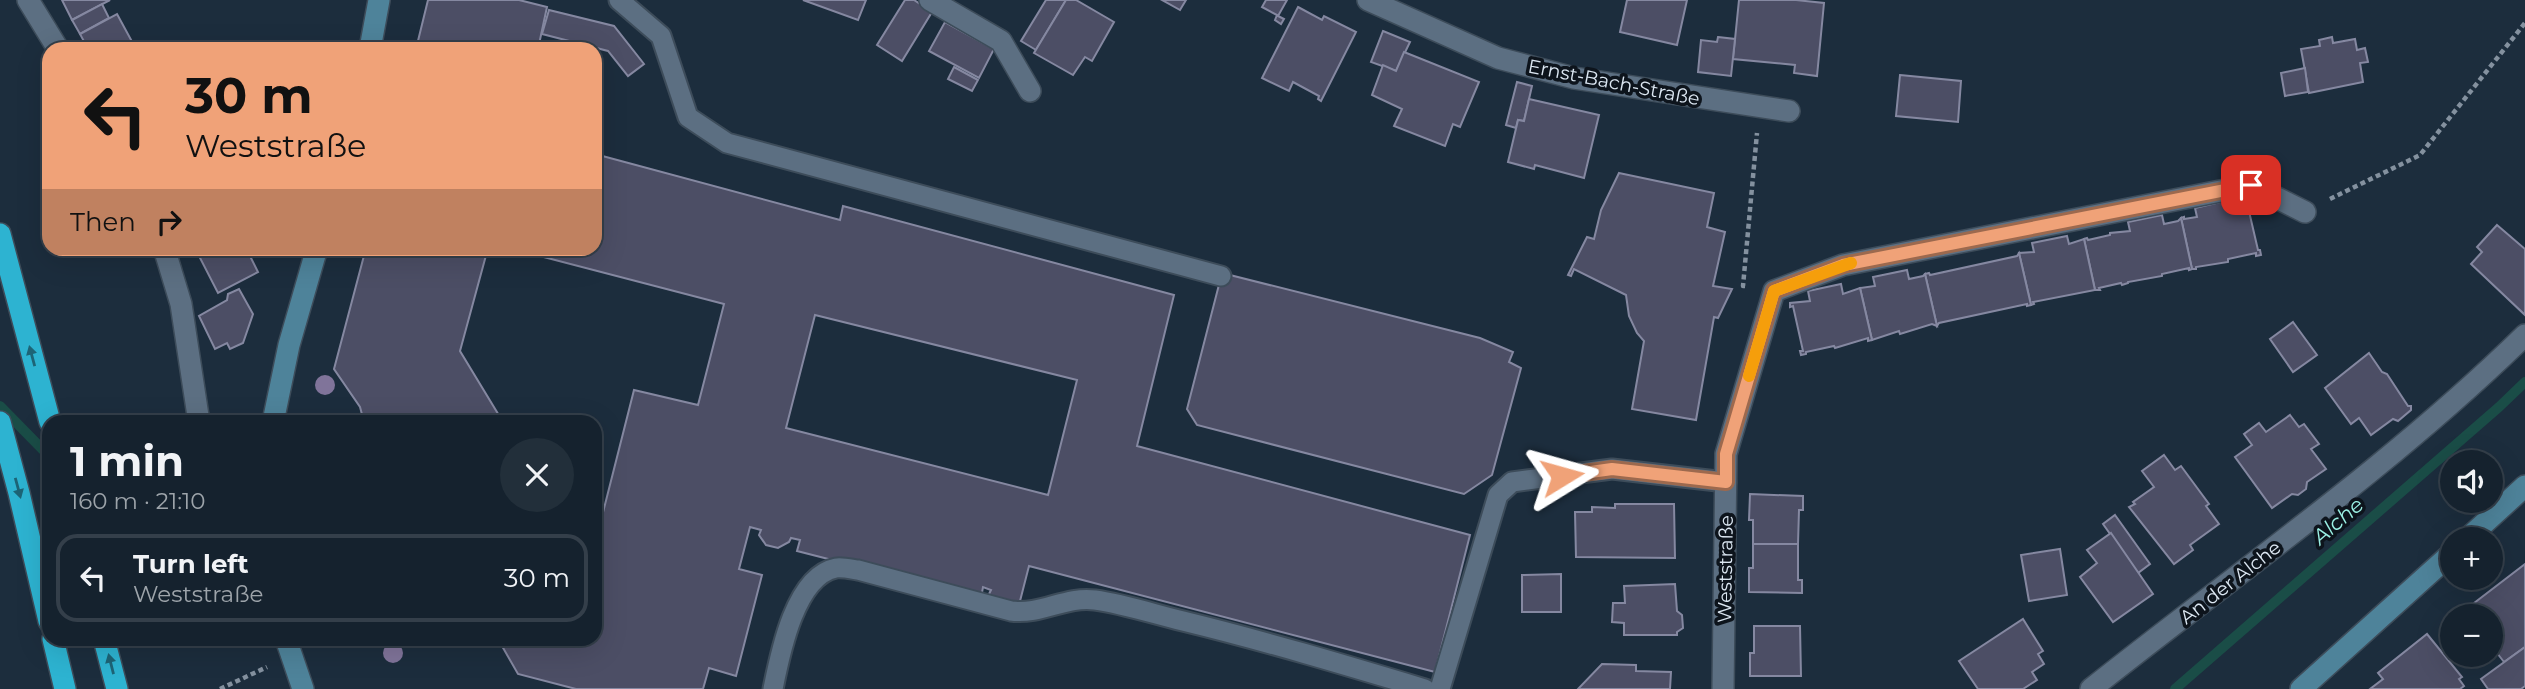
<!DOCTYPE html>
<html lang="en">
<head>
<meta charset="utf-8">
<style>
	:root { --surface:#15222e; --page:#222f3a; --text:#f1f3f6; --muted:#9da4aa; --line:#343f4a }
	body { margin:0; font-family:Montserrat,sans-serif; background:var(--page); color:var(--text); height:100vh; display:flex; flex-direction:column; font-size:26px; white-space:nowrap }
	* { box-sizing:border-box; margin:0 }
	p { font-size:23px; color:var(--muted) }
	.icon { flex:none; width:38px; height:38px; fill:none; stroke:currentColor; stroke-width:2; stroke-linecap:round; stroke-linejoin:round }
	.map { position:relative; flex:1; overflow:hidden }
	.details { position:absolute; left:42px; top:415px; width:560px; height:231px; display:flex; flex-direction:column; background:var(--surface); border-radius:21px; box-shadow:0 7px 28px #0002,0 0 0 2px var(--line) }
	.details>* { flex:none }
	.top-card { position:absolute; left:42px; top:42px; width:560px; height:214px; border-radius:21px; box-shadow:0 7px 28px #0002,0 0 0 2px var(--line); background:#f0a278; color:#111; overflow:hidden }
	.controls { position:absolute; left:2440px; top:450px; display:grid; gap:14px }
	.controls a { display:grid; place-items:center; width:63px; height:63px; border-radius:50%; background:var(--surface); box-shadow:0 7px 28px #0002,0 0 0 2px var(--line); font-size:35px }
	.pin { position:absolute; display:grid; place-items:center; width:60px; height:60px; color:#fff; margin:-30px; border-radius:14px; box-shadow:0 4px 10px #0006 }
	.me { position:absolute; width:77px; margin:-38px; rotate:82deg; stroke-linejoin:round; filter:drop-shadow(0 0 5px #0008) }
	.turn { display:flex; align-items:center; gap:24px; height:147px; padding:0 28px; font-size:32px }
	.turn .icon { width:91px; height:91px; stroke-width:2.5 }
	.turn b { display:block; font-size:49px; line-height:60px }
	.then { display:flex; align-items:center; height:66px; padding:0 28px; background:#0003; gap:14px; font-size:26px }
	.round { display:grid; place-items:center; flex:none; width:74px; height:74px; border-radius:37px; background:var(--page) }
	.overview { display:flex; align-items:center; justify-content:space-between; height:119px; padding:0 28px }
	h1 { font-size:42px; font-weight:700; line-height:52px }
	ul { padding:0; list-style:none }
	li { display:flex; align-items:center; gap:21px; height:88px; margin:0 14px 10px; padding:0 14px; border:4px solid var(--line); border-radius:21px }
	li div { flex:1 }
	li b { display:block; font-size:26px }
	li em { font-style:normal }
	.map>svg:first-child { display:block }
	.lines { fill:none; stroke-linecap:round; stroke-linejoin:round }
	.stream { stroke:#1a4d47; stroke-width:10 }
	.building { fill:#4c4e65; stroke:#8588a1; stroke-width:2; fill-rule:evenodd }
	.lane-casing { stroke:#3d4c5a; stroke-width:23 }
	.street-casing { stroke:#3d4c5a; stroke-width:24 }
	.secondary-casing { stroke:#3d4c5a; stroke-width:24 }
	.highway-casing { stroke:#3d4c5a; stroke-width:24 }
	.path { stroke:#84919f; stroke-width:4.5; stroke-dasharray:5 3.5; stroke-linecap:butt }
	.lane { stroke:#5c6f82; stroke-width:19 }
	.street { stroke:#5c6f82; stroke-width:21 }
	.secondary { stroke:#4e839a; stroke-width:21 }
	.highway { stroke:#2db3d1; stroke-width:21 }
	.tree { fill:#80749a }
	.oneway { fill:#1d6476 }
	.route-casing { stroke:#9c694e; stroke-width:18 }
	.route { stroke:#f0a278; stroke-width:12 }
	.slow { stroke:#f59e0b; stroke-width:12 }
	.labels { text-anchor:middle; stroke-width:7; stroke-linejoin:round; paint-order:stroke }
	.street-label { font-size:19px; fill:#dce7f2; stroke:#0d141c }
	.water-label { font-size:21px; font-style:italic; fill:#9bf1e5; stroke:#0d141c }
</style>
</head>
<body>
<div class="map">
<svg width="2525" height="689" viewBox="0 0 2525 689">
	<rect width="100%" height="100%" fill="#1c2d3d"/>
	<g class="lines">
		<g class="stream">
			<polyline points="0,406 49,456"/>
			<polyline points="2175,689 2499,407 2525,382"/>
		</g>
	</g>
	<g class="building">
		<polygon points="62,0 110,0 72,20"/>
		<polygon points="428,0 519,0 547,7 538,49 416,49"/>
		<polygon points="803,0 866,0 858,20"/>
		<polygon points="905,0 914,0 932,12 902,61 877,45"/>
		<polygon points="1046,0 1066,0 1036,50 1021,41"/>
		<polygon points="1066,0 1076,0 1114,22 1092,61 1085,57 1073,75 1034,53"/>
		<polygon points="1162,0 1186,0 1180,10"/>
		<polygon points="1266,0 1287,0 1278,16 1284,19 1281,24 1275,20 1277,15 1262,7"/>
		<polygon points="1627,0 1687,0 1677,45 1620,32"/>
		<polygon points="1739,0 1796,0 1824,3 1817,76 1794,73 1795,65 1733,59"/>
		<polygon points="102,4 109,18 80,34 72,20"/>
		<polygon points="1298,7 1322,20 1324,16 1356,32 1321,101 1318,99 1319,96 1293,82 1289,91 1262,78"/>
		<polygon points="549,10 614,26 644,64 628,76 608,51 542,34"/>
		<polygon points="117,14 136,49 88,49 80,34"/>
		<polygon points="945,22 994,49 979,78 929,51"/>
		<polygon points="1383,31 1410,42 1396,71 1371,62"/>
		<polygon points="1718,37 1735,39 1731,76 1698,72 1701,40 1717,42"/>
		<polygon points="2332,37 2333,43 2355,39 2357,50 2365,48 2368,62 2360,63 2363,82 2309,93 2301,49 2320,46 2319,40"/>
		<polygon points="1404,52 1479,82 1460,127 1453,124 1445,146 1394,126 1402,109 1372,95 1383,65 1396,71"/>
		<polygon points="954,67 978,80 972,91 948,79"/>
		<polygon points="2305,68 2308,92 2285,96 2281,73"/>
		<polygon points="1900,75 1961,81 1958,122 1896,116"/>
		<polygon points="1517,82 1532,86 1524,121 1518,120 1516,128 1506,125"/>
		<polygon points="1529,99 1599,115 1584,178 1535,165 1534,169 1508,162 1518,120 1524,121"/>
		<path d="M595,154l245,66 3,-14 331,89 -37,151 333,89 -35,137 -406,-106 -9,35 -14,8 -10,-4 -7,-11 2,-4 -8,-3 -2,11 -184,-47 3,-11 -9,-2 -2,4 -11,6 -12,-3 -7,-10 2,-5 -11,-3 -11,42 23,6 -26,101 -27,-8 -6,21h-127l-58,-15 -20,-35h97v-95l39,-154 64,15 26,-101 -215,-56h86zM815,315l262,65 -29,115 -262,-67z"/>
		<polygon points="1619,173 1714,193 1707,227 1725,232 1713,286 1732,289 1718,318 1714,317 1696,420 1632,409 1644,341 1637,333 1629,316 1626,295 1574,269 1571,276 1568,275 1587,237 1594,239 1601,210"/>
		<polygon points="2229,200 2231,209 2250,203 2251,206 2248,207 2258,250 2260,250 2261,255 2256,256 2256,253 2228,259 2228,262 2196,267 2196,269 2192,269 2181,218 2184,217 2184,219 2197,217 2195,208"/>
		<polygon points="2162,215 2164,224 2178,221 2181,218 2192,269 2189,270 2189,268 2162,274 2162,276 2128,282 2128,283 2122,285 2121,283 2099,288 2100,290 2095,290 2084,239 2087,238 2088,240 2110,235 2110,233 2130,231 2128,222"/>
		<polygon points="2497,225 2525,249 2525,315 2471,264 2482,252 2477,247"/>
		<polygon points="2067,236 2069,244 2084,239 2095,290 2033,302 2034,304 2031,305 2019,253 2034,252 2032,243"/>
		<polygon points="203,248 246,248 258,272 218,293 197,252"/>
		<polygon points="366,248 488,248 460,351 503,422 364,422 360,407 334,369"/>
		<polygon points="2019,253 2031,305 2027,306 2027,304 1939,323 1937,326 1925,274 1929,273 1930,275 2017,256"/>
		<polygon points="1907,270 1909,279 1923,276 1925,274 1937,326 1932,324 1900,334 1899,331 1872,340 1860,288 1875,286 1873,277"/>
		<polygon points="1222,273 1480,338 1513,352 1509,362 1521,368 1492,475 1464,494 1197,425 1187,409"/>
		<polygon points="1841,284 1843,294 1860,288 1872,340 1868,341 1868,338 1835,348 1834,346 1806,352 1806,354 1801,355 1800,351 1803,351 1793,306 1790,307 1790,303 1810,301 1808,291"/>
		<polygon points="239,289 253,314 243,343 230,349 227,343 215,349 199,316 227,300 228,294"/>
		<polygon points="2293,322 2317,355 2293,372 2270,339"/>
		<polygon points="2369,353 2382,372 2387,374 2408,406 2411,406 2411,410 2398,421 2393,419 2371,435 2359,418 2351,424 2325,388"/>
		<polygon points="2290,415 2299,427 2304,424 2319,444 2311,449 2326,469 2307,482 2306,489 2298,495 2292,494 2272,508 2235,457 2252,445 2244,434 2259,423 2266,432"/>
		<polygon points="2164,455 2175,470 2181,466 2209,504 2206,506 2219,524 2190,545 2193,550 2174,564 2129,507 2135,504 2133,502 2154,487 2142,471"/>
		<polygon points="1750,494 1803,496 1803,510 1799,510 1798,544 1753,544 1753,520 1749,520"/>
		<polygon points="1615,504 1674,504 1675,558 1576,557 1575,512 1592,512 1592,507 1615,508"/>
		<polygon points="2115,515 2150,564 2138,573 2103,524"/>
		<polygon points="2111,533 2153,594 2113,622 2080,577 2097,563 2087,550"/>
		<polygon points="1753,544 1798,544 1798,580 1802,580 1802,593 1749,592 1749,568 1753,568"/>
		<polygon points="2060,549 2067,595 2029,601 2021,555"/>
		<polygon points="2525,564 2525,647 2504,662 2490,644 2490,616 2469,616 2465,610"/>
		<polygon points="1561,574 1561,612 1522,612 1522,575"/>
		<polygon points="1675,584 1677,611 1682,615 1683,628 1677,632 1677,635 1624,635 1624,623 1612,622 1613,603 1625,603 1624,586"/>
		<polygon points="2023,619 2043,651 2038,654 2044,664 2032,672 2037,680 2023,689 1978,689 1959,661"/>
		<polygon points="1754,626 1800,626 1801,676 1750,676 1750,653 1754,653"/>
		<polygon points="2427,634 2462,677 2459,679 2464,686 2460,689 2370,689 2383,679 2378,673"/>
		<polygon points="2525,647 2525,686 2521,689 2488,689 2481,679"/>
		<polygon points="1602,664 1636,665 1636,671 1671,672 1670,689 1578,689"/>
	</g>
	<g class="lines">
		<defs>
			<g id="lane">
				<polyline points="619,0 661,36 688,117 727,143 1221,276"/>
				<path d="M773,689c7,-35 22,-113 63,-121 6,-1 15,1 22,2l153,41c31,4 54,-15 84,-11 29,4 59,14 88,21 82,20 162,44 242,68"/>
				<polyline points="1440,689 1498,495 1512,482 1612,469 1726,482"/>
			</g>
			<g id="street">
				<polyline points="28,0 58,49"/>
				<polyline points="930,0 1001,41 1030,91"/>
				<polyline points="1368,0 1498,58 1574,78 1789,111"/>
				<polyline points="164,248 181,304 198,416 201,422"/>
				<polyline points="1723,689 1726,454 1774,291 1843,265 2251,185 2305,212"/>
				<path d="M2091,689c146,-116 300,-223 434,-354"/>
			</g>
			<g id="secondary">
				<polyline points="370,49 379,0"/>
				<polyline points="273,422 289,345 317,248"/>
				<polyline points="2467,539 2525,486"/>
				<polyline points="286,639 303,689"/>
				<polyline points="2301,689 2452,553"/>
			</g>
			<g id="highway">
				<polyline points="0,234 50,422"/>
				<polyline points="0,422 19,493 49,621"/>
				<polyline points="53,639 65,689"/>
				<polyline points="104,639 117,689"/>
			</g>
		</defs>
		<use href="#lane" class="lane-casing"/>
		<use href="#street" class="street-casing"/>
		<use href="#secondary" class="secondary-casing"/>
		<use href="#highway" class="highway-casing"/>
		<g class="path">
			<polyline points="2330,199 2420,155 2525,23"/>
			<polyline points="1745,286 1743,286 1757,133"/>
			<polyline points="220,689 267,667"/>
		</g>
		<use href="#lane" class="lane"/>
		<use href="#street" class="street"/>
		<use href="#secondary" class="secondary"/>
		<use href="#highway" class="highway"/>
	</g>
	<g class="tree">
		<circle cx="325" cy="385" r="10"/>
		<circle cx="393" cy="653" r="10"/>
	</g>
	<defs><path id="oneway-solid" d="M-6-.8H1V-3.2L6.5 0L1 3.2V.8H-6Z" transform="scale(1.75)"/></defs>
	<g class="oneway">
		<use href="#oneway-solid" transform="translate(32 356) rotate(-105)"/>
		<use href="#oneway-solid" transform="translate(18 488) rotate(75)"/>
		<use href="#oneway-solid" transform="translate(111 664) rotate(-104)"/>
	</g>
	<g class="lines">
		<defs>
			<polyline id="route" points="1562,476 1612,469 1726,482 1726,454 1774,291 1843,265 2251,185"/>
		</defs>
		<use href="#route" class="route-casing"/>
		<use href="#route" class="route"/>
		<polyline class="slow" points="1749,376 1774,291 1851,263"/>
	</g>
	<g class="labels">
		<g class="street-label">
			<text transform="translate(1614 82) rotate(11)" y="7">Ernst-Bach-Straße</text>
			<text transform="translate(1725 569) rotate(-89)" y="7">Weststraße</text>
			<text transform="translate(2230 582) rotate(-38)" y="7">An der Alche</text>
		</g>
		<g class="water-label">
			<text transform="translate(2338 521) rotate(-41)" y="7">Alche</text>
		</g>
	</g>
</svg>
<div class="controls">
<a><svg class="icon" aria-label="sound" viewBox="0 0 24 24"><path d="M4 9h4l5-4v14l-5-4H4zM17 9q2 3 0 6"/></svg></a>
<a>+</a>
<a>−</a>
</div>
<div class="pin" style="left:2251px;top:185px;background:#d93025"><svg class="icon" aria-label="arrive" viewBox="0 0 24 24"><path d="M6 21V4h12l-3 4 3 4H6"/></svg></div>
<svg class="me" style="left:1562px;top:476px" viewBox="-20 -20 40 40"><path d="M0-17L14 15 0 8-14 15z" fill="#f0a278" stroke="#fff" stroke-width="4"/></svg>
<div class="top-card">
<div class="turn"><svg class="icon" aria-label="left" viewBox="0 0 24 24"><path d="M17 20v-9H6M10 6l-5 5 5 5"/></svg><div><b>30 m</b>Weststraße</div></div>
<div class="then">Then<svg class="icon" aria-label="right" viewBox="0 0 24 24"><path d="M7 20v-9h11M14 6l5 5-5 5"/></svg></div>
</div>
<section class="details">
<div class="overview"><div><h1>1 min</h1><p>160 m · 21:10</p></div><a class="round"><svg class="icon" aria-label="close" viewBox="0 0 24 24"><path d="M6 6l12 12M18 6L6 18"/></svg></a></div>
<ul>
<li><svg class="icon" aria-label="left" viewBox="0 0 24 24"><path d="M17 20v-9H6M10 6l-5 5 5 5"/></svg><div><b>Turn left</b><p>Weststraße</p></div><em>30 m</em></li>
</ul>
</section>
</div>
</body>
</html>
